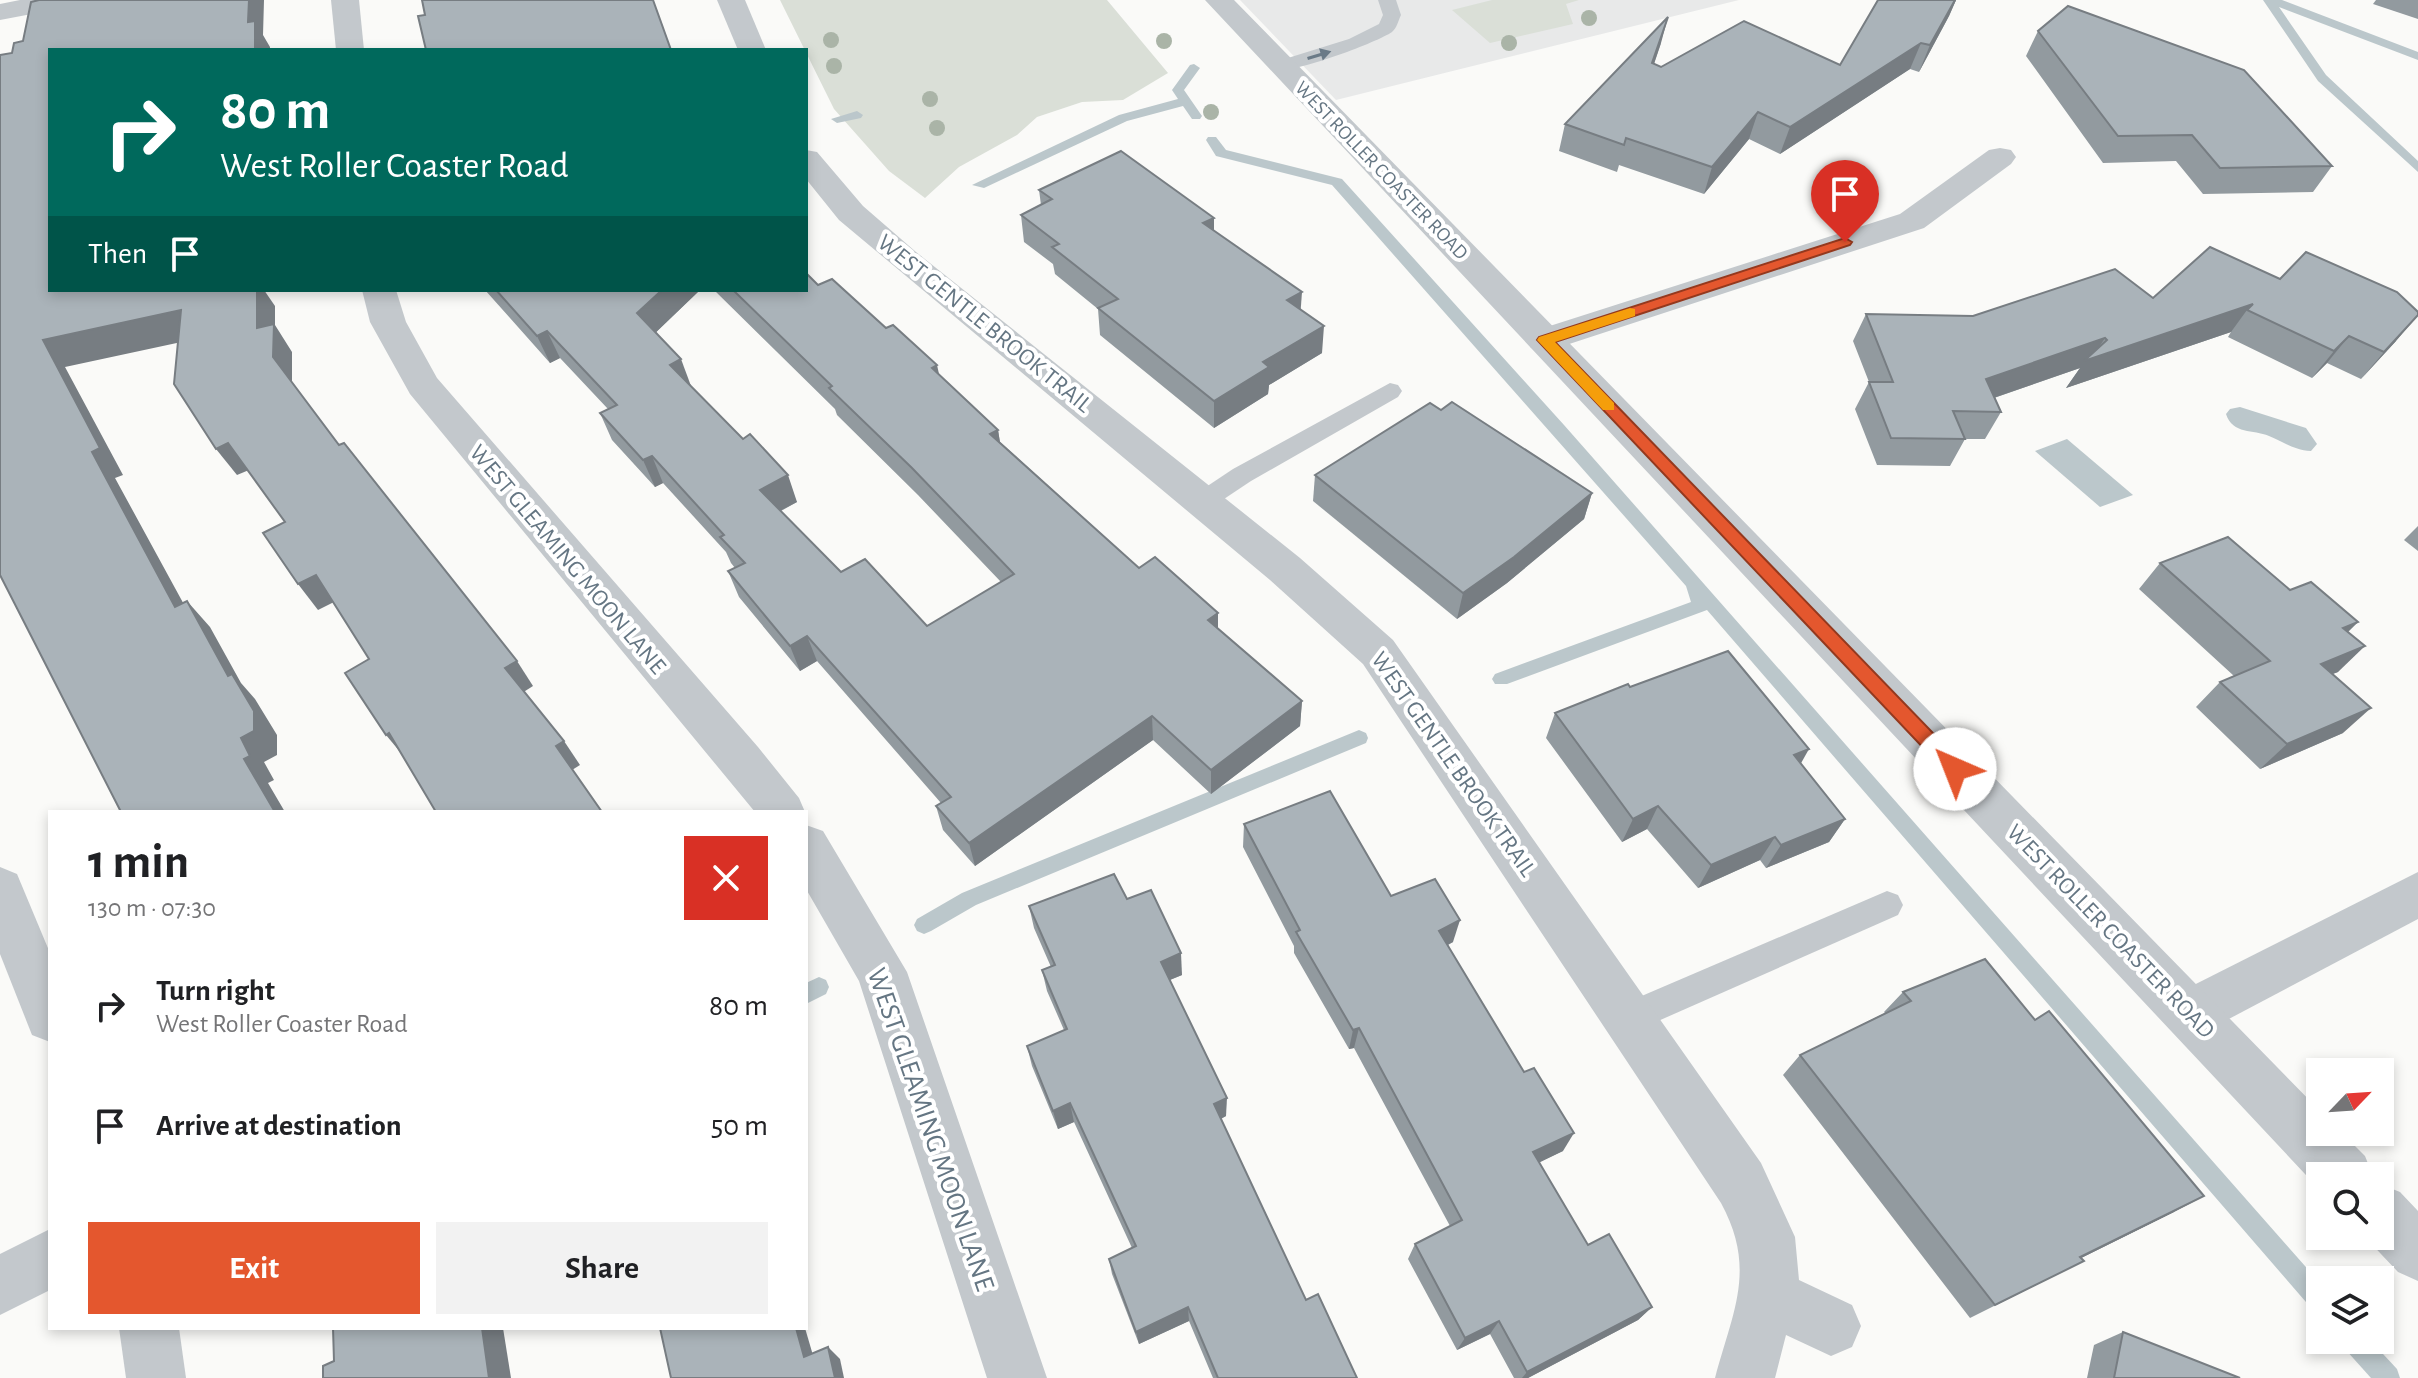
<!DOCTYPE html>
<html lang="en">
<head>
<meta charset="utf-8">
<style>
	:root { --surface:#fff; --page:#f2f2f2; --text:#202124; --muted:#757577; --accent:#e4572e }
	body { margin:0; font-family:"Alegreya Sans",sans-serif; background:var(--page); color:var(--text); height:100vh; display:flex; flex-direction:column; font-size:30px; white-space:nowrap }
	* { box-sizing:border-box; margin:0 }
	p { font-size:26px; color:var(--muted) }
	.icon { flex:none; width:44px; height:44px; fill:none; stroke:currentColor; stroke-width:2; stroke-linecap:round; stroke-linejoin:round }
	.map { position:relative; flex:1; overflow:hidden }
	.panel { position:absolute; left:48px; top:810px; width:760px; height:520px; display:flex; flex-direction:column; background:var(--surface); border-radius:0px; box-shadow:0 4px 12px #0003 }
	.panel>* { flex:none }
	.guide { position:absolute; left:48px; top:48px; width:760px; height:244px; border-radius:0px; box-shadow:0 4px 12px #0003; background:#00695c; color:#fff; overflow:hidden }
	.needle { width:52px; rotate:65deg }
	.tools { position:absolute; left:2306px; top:1058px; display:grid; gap:16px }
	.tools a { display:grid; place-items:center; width:88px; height:88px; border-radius:0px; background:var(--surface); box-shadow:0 4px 12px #0003; font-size:40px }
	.pin { position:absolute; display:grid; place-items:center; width:68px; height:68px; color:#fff; margin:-82px -34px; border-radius:50% 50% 50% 0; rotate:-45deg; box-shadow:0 0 8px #0007 }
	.pin .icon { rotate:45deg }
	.me { position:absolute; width:88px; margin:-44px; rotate:316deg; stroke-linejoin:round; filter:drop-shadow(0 0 6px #0008) }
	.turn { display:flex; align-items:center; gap:28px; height:168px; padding:0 40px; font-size:36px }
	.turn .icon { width:104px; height:104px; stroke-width:2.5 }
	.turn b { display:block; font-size:56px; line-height:68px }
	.then { display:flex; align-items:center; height:76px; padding:0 40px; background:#0003; gap:16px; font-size:30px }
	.round { display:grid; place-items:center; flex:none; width:84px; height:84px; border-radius:0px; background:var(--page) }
	.head { display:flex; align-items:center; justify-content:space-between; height:136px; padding:0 40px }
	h1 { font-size:48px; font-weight:700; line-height:60px }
	.cta { display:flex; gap:16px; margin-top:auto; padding:16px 40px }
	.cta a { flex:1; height:92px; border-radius:0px; background:var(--accent); color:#fff; font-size:32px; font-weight:700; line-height:92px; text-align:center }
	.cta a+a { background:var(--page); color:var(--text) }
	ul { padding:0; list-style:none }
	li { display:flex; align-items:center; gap:24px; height:120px; padding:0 40px }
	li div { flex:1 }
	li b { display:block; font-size:30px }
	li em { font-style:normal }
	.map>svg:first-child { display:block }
	.built { fill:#e8e9e9 }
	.green { fill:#dadfd7 }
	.water { fill:#bbc7cb }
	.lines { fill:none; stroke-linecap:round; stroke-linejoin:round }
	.stream { fill:#bbc7cb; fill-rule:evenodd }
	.service { fill:#c3c8cc; fill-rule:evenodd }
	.minor { fill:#c3c8cc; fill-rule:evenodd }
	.tertiary { fill:#c3c8cc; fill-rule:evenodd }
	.tree { fill:#aab4a7 }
	.wall { fill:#929a9f }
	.shaded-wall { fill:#777d82 }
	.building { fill:#aab3b9; stroke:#777d82; stroke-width:2 }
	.oneway { fill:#6a7a87 }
	.route { fill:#e4572e; stroke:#94391e; stroke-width:2 }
	.slow { fill:#f59e0b }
	.labels { text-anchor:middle; stroke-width:8; stroke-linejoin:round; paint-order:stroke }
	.far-street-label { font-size:20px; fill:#657683; stroke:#fff }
	.street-label { font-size:24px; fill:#657683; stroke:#fff }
	.near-street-label { font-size:28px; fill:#657683; stroke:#fff }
</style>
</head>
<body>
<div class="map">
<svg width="2418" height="1378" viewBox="0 0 2418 1378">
	<rect width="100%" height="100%" fill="#fafaf8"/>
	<polygon class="built" points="1240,0 1739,0 1336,100"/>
	<g class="green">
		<polygon points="780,0 1107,0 1168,73 1123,100 1082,102 1037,117 1017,135 959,167 925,198 889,171 834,109"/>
		<polygon points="1492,0 1579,0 1566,4 1573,24 1490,43 1452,10"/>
	</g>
	<g class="water">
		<path d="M2240,407l66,21 11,16 -6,7c-18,-1 -27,-9 -42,-15 -16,-7 -36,-1 -43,-22l4,-5z"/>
		<polygon points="2067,439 2133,495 2100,507 2035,451"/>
	</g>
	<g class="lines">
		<g class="stream">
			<polygon points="2263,0 2282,0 2418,52 2418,60 2279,7 2326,75 2418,161 2418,172 2318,81"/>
			<polygon points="1194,64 1200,68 1184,90 1202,116 1200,119 1192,119 1183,106 1127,121 984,188 972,185 1119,115 1178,99 1172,90 1190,65"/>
			<polygon points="857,111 863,115 861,118 837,123 831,119"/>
			<polygon points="1208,137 1216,137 1226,150 1342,179 1564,425 2320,1283 2320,1313 2312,1309 1707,610 1507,684 1495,684 1492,679 1495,674 1691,602 1686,586 1332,185 1216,156 1206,140"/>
			<polygon points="1359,730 1366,733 1368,738 1366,743 976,905 931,931 924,934 917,931 914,925 917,919 962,893"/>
			<polygon points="819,977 826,980 829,987 826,994 806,1004 806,983"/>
			<polygon points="2342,1340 2370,1340 2397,1369 2400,1378 2371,1378 2345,1349"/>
		</g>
		<g class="service">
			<path d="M1378,0h18l5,15c-3,6 -4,13 -9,17 -16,11 -100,42 -117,38l-2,-4 2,-4 74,-23 30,-15 4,-9z"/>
			<polygon points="1390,383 1398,385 1402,391 1398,397 1251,481 1212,507 1203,510 1194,507 1190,501 1194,495 1233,469"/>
			<polygon points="1887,891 1898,895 1903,905 1898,915 1640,1029 1628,1034 1616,1029 1611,1018 1616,1007"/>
		</g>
		<g class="minor">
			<polygon points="20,0 78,0 74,6 0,20 0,4"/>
			<polygon points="331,0 359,0 364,50 336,50"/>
			<polygon points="717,0 745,0 766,50 738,50"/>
			<polygon points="2000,148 2011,150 2016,157 2011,164 1924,228 1557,348 1544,352 1531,348 1526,340 1531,332 1900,214 1989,150"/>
			<path d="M806,150l11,2 46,54 53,46 384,306 93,82 368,523 34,74 4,43 53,25 9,21 -9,21 -21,9 -45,-21 -11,43h-60c18,-67 42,-109 6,-175l-358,-539 -93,-84 -431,-360 -33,-41z"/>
			<polygon points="362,290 396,290 406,322 437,378 758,747 799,798 805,812 755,812 410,394 370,322"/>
			<polygon points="806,825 823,831 907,972 1047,1378 987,1378 859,981 806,889"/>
			<polygon points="0,867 17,874 50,953 50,1042 32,1035 0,954"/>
			<polygon points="2418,872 2418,919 2208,1030 2190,1037 2172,1030 2164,1013 2172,996"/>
			<polygon points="50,1229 50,1290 0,1315 0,1254"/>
			<polygon points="119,1328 179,1328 186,1378 126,1378"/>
		</g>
		<g class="tertiary">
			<polygon points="1205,0 1234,0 2320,1111 2320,1132 2341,1132 2365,1156 2373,1176 2320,1176 2320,1190"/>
			<polygon points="2380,1184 2400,1192 2418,1211 2418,1281 2398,1272 2364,1236 2380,1236"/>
		</g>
	</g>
	<g class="tree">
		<circle cx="1589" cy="18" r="8"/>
		<circle cx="831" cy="40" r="8"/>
		<circle cx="1164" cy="41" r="8"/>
		<circle cx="1509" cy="43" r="8"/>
		<circle cx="834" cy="66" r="8"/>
		<circle cx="930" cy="99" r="8"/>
		<circle cx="1211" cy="112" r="8"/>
		<circle cx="937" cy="128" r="8"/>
	</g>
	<g class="wall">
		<polygon points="1878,0 1956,0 1949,16 1919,72 1910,69 1780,154 1749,139 1704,194 1619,165 1617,172 1559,151 1565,124 1661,43 1654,64 1661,67 1840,65"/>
		<polygon points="2376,0 2418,0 2418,19 2373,4"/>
		<polygon points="2038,31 2332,166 2313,192 2203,194 2176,161 2103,163 2026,56"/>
		<polygon points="1039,190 1214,231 1300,310 1322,353 1269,385 1268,394 1214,428 1100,335 1098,309 1055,274 1053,264 1024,242 1021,215 1041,205"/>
		<polygon points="2210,247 2396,341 2361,379 2327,363 2312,378 2228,337 2231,332 2066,388 2080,368 1994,398 2001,412 1985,439 1965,439 1950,466 1877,465 1855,409 1869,382 1853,341 1866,314 1973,316 2153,298"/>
		<polygon points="818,285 939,375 998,430 1000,442 1139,568 1218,613 1218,629 1302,701 1300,726 1211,794 1153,740 975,866 943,830 936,806 941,803 817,661 800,671 739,597 728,571 735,568 731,563 726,552 663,483 655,487 612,440 600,413 608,409 560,358 550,363 485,290 700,290 656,332 691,386 797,502 781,511 841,572 927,626 1001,582 918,495 837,415 835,409 714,290 806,290"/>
		<polygon points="1441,410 1592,493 1584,519 1507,583 1457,619 1313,501 1315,475"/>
		<polygon points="2418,526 2418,551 2404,540"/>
		<polygon points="2160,563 2290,590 2358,622 2348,632 2338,672 2332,674 2343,733 2260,769 2196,707 2220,682 2234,676 2139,589"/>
		<polygon points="1630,687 1801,764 1845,819 1829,842 1766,868 1760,860 1698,888 1647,829 1622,842 1546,738 1555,713"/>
		<polygon points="1244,824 1391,896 1453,942 1448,945 1563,1151 1539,1162 1588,1245 1652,1307 1638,1320 1528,1378 1514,1378 1490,1334 1457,1350 1408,1259 1415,1244 1450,1226 1354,1048 1349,1049 1294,953 1294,946 1243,847"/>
		<polygon points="1127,899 1182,975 1170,980 1226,1116 1221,1119 1306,1300 1357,1378 1213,1378 1189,1321 1139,1344 1112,1274 1109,1259 1132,1248 1074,1122 1058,1129 1032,1066 1027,1046 1064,1030 1047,991 1042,970 1051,967 1034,928 1029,906"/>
		<polygon points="1903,992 2174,1212 2081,1258 2084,1261 1970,1318 1783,1075 1800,1055 1885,1013 1884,1012"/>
		<polygon points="2123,1332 2240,1378 2087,1378 2094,1345"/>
	</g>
	<g class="shaded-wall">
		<polygon points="249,0 264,0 263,35 270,47 270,50 255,50 248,22"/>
		<polygon points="1955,0 1956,0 1949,16 1919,72 1930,45"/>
		<polygon points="1668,17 1661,43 1645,90 1652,63"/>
		<polygon points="1921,43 1910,69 1780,154 1790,127"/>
		<polygon points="1758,112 1749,139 1704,194 1712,167"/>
		<polygon points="1214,218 1214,245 1203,223"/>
		<polygon points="253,290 264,290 275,306 275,325 292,352 292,384 273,357 257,328"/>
		<polygon points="662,290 700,290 648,340 637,313"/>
		<polygon points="1302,292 1300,319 1287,300"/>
		<polygon points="2253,304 2247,310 2231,332 2066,388 2080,368 1970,406 1986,379 2105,338 2091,359"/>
		<polygon points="181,310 200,338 65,367 123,475 115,478 199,632 175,607 92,452 43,340"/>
		<polygon points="2418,315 2396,341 2361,379 2384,352"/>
		<polygon points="1324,326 1322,353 1269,385 1268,394 1214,428 1214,401 1263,362"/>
		<polygon points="547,331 560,358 550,363 537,336"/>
		<polygon points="2349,336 2327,363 2312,378 2334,351"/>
		<polygon points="681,359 691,386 670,365"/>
		<polygon points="937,365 943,392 932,368"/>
		<polygon points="998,430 1002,456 990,434"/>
		<polygon points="228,443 249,470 237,475 216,449"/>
		<polygon points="652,456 663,483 655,487 643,460"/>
		<polygon points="788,475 797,502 770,516 760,490"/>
		<polygon points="1592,493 1584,519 1507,583 1457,619 1463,593"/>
		<polygon points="316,575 336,601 318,610 298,584"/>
		<polygon points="187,601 210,627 241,683 255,699 277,735 277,755 264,762 274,780 268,783 285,812 275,812 244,759 228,676"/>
		<polygon points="1218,613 1218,639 1208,620"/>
		<polygon points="2358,622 2332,647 2343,628"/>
		<polygon points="807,636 817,661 800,671 790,646"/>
		<polygon points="2365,646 2338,672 2294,689 2321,664"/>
		<polygon points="517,661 533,686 522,693 505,668"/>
		<polygon points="1302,701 1300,726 1211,794 1211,770"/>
		<polygon points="2371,708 2343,733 2260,769 2287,744"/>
		<polygon points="1152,716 1153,740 975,866 969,843"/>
		<polygon points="389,733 406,759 386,735"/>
		<polygon points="564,741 580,765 572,770 556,746"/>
		<polygon points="1809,749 1795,774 1794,755"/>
		<polygon points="1658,806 1647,829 1622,842 1633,819"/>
		<polygon points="1845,819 1829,842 1766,868 1781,845"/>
		<polygon points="1775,837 1760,860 1698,888 1711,865"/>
		<polygon points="1460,920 1453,942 1433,952 1439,931"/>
		<polygon points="1181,953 1182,975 1162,983 1161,962"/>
		<polygon points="1359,1028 1354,1048 1349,1049 1353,1030"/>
		<polygon points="1227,1098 1226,1116 1214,1122 1214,1104"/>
		<polygon points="1070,1103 1074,1122 1058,1129 1053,1111"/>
		<polygon points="1574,1133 1563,1151 1524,1170 1533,1152"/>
		<polygon points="2204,1196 2174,1212 2053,1272 2080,1257"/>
		<polygon points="1188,1307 1189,1321 1139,1344 1136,1332"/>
		<polygon points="1652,1307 1638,1320 1528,1378 1522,1378 1527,1372"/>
		<polygon points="1499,1321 1490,1334 1457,1350 1465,1338"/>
		<polygon points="482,1328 503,1328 511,1378 489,1378"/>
		<polygon points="796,1328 805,1328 817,1369 804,1357"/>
		<polygon points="828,1347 840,1359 844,1378 835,1378"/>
	</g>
	<g class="building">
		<polygon points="39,0 249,0 248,22 255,21 255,50 50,50 50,290 257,290 257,328 274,324 273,357 339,445 344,443 517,661 505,668 564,741 556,746 602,812 436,812 389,733 386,735 345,673 369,659 316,575 298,584 263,533 285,522 228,443 216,449 174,384 181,310 43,340 100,448 92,452 175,607 187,601 228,676 232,674 254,711 254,731 241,738 250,756 244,759 275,812 121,812 0,575 0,55 12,53 14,43 23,41 31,2"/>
		<polygon points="422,0 653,0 671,50 426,50 418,16 425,15"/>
		<polygon points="1878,0 1955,0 1930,45 1921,43 1790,127 1758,112 1712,167 1626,138 1624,145 1565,124 1668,17 1652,63 1661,67 1744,21 1840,65"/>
		<polygon points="2068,6 2244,70 2332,166 2220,168 2192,135 2118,136 2038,31"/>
		<polygon points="1121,151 1214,218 1203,223 1302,292 1287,300 1324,326 1263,362 1269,367 1214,401 1098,308 1118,299 1052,247 1059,244 1021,215 1052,199 1039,190"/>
		<polygon points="2210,247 2280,279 2306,252 2397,292 2418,312 2418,315 2384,352 2349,336 2334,351 2247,310 2253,304 2084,361 2107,340 2105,338 1986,379 2001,412 1953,411 1965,439 1891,438 1869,382 1893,382 1866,314 1973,316 2115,269 2153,298"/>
		<polygon points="806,273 818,285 832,279 886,328 893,325 937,365 932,368 998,430 990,434 1139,568 1155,557 1218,613 1208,620 1302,701 1211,770 1152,716 969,843 936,806 951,797 807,636 790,646 728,571 745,563 720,537 724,535 652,456 643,460 600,413 617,405 547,331 537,336 496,290 662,290 637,313 681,359 670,365 743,439 750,434 788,475 760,490 841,572 865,559 927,626 1014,574 912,468 829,388 832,386 733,290 806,290"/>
		<polygon points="1452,402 1592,493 1514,557 1463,593 1315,475 1430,403 1441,410"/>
		<polygon points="2228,537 2290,590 2311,582 2358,622 2343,628 2365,646 2321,664 2371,708 2287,744 2220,682 2270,661 2160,563"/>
		<polygon points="1728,651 1809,749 1794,755 1845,819 1781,845 1775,837 1711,865 1658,806 1633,819 1555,713 1628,684 1630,687"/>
		<polygon points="1330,791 1391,896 1435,879 1460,920 1439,931 1524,1072 1534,1068 1574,1133 1533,1152 1588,1245 1609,1234 1652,1307 1527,1372 1499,1321 1465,1338 1415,1244 1462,1220 1359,1028 1353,1030 1296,932 1300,930 1244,824"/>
		<polygon points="1114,874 1127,899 1151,890 1181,953 1161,962 1227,1098 1214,1104 1306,1300 1318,1294 1357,1378 1218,1378 1188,1307 1136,1332 1109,1259 1136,1246 1070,1103 1053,1111 1027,1046 1067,1029 1042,970 1055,965 1029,906"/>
		<polygon points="1985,959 2035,1020 2049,1011 2204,1196 2080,1257 2084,1261 1995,1305 1800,1055 1911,1001 1903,992"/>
		<polygon points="333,1328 482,1328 489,1378 323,1378 323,1366 334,1361"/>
		<polygon points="660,1328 796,1328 804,1357 828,1347 835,1378 671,1378"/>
		<polygon points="2123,1332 2240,1378 2114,1378"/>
	</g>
	<defs><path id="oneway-solid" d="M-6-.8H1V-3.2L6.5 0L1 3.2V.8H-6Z" transform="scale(2)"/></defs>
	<use class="oneway" href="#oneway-solid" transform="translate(1319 55) rotate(-17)"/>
	<polygon class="route" points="1845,238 1852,242 1850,245 1555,342 1962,763 1964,769 1962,774 1948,774 1537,340 1539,337"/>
	<polygon class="slow" points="1630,308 1635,309 1635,316 1555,342 1614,403 1614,410 1603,410 1537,340 1539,337"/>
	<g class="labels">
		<g class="far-street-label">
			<text transform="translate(1382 170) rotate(46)" y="7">WEST ROLLER COASTER ROAD</text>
		</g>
		<g class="street-label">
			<text transform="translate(985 323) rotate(39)" y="8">WEST GENTLE BROOK TRAIL</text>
			<text transform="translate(568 559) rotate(50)" y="8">WEST GLEAMING MOON LANE</text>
			<text transform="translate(1454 764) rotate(55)" y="8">WEST GENTLE BROOK TRAIL</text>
			<text transform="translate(2111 931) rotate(46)" y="8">WEST ROLLER COASTER ROAD</text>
		</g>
		<g class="near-street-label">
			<text transform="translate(932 1129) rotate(71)" y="10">WEST GLEAMING MOON LANE</text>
		</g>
	</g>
</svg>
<div class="tools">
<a><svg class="needle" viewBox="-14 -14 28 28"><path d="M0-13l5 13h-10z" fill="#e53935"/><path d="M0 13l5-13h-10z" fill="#757577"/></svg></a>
<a><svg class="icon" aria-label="search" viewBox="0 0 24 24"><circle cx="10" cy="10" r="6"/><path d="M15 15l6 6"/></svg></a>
<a><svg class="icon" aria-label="layers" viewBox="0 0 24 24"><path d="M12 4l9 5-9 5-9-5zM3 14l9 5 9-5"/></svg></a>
</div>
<div class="pin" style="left:1845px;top:242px;background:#d93025"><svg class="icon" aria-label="arrive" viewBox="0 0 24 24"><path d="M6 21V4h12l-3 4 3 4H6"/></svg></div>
<svg class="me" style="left:1955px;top:769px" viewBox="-20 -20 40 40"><circle r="19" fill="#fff"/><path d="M0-13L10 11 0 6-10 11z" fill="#e4572e"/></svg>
<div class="guide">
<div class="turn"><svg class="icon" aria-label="right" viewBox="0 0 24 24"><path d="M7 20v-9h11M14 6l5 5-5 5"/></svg><div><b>80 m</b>West Roller Coaster Road</div></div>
<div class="then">Then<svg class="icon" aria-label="arrive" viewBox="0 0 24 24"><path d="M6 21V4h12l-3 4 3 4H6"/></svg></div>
</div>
<section class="panel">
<div class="head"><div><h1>1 min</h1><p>130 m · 07:30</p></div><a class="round" style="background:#d93025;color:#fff"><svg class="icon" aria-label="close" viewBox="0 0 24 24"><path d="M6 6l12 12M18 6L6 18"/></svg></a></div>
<ul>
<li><svg class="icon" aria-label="right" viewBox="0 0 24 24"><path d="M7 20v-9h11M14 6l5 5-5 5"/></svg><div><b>Turn right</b><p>West Roller Coaster Road</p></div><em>80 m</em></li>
<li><svg class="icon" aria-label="arrive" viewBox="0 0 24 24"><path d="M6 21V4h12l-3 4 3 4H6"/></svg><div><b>Arrive at destination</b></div><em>50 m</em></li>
</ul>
<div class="cta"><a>Exit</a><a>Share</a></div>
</section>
</div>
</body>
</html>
